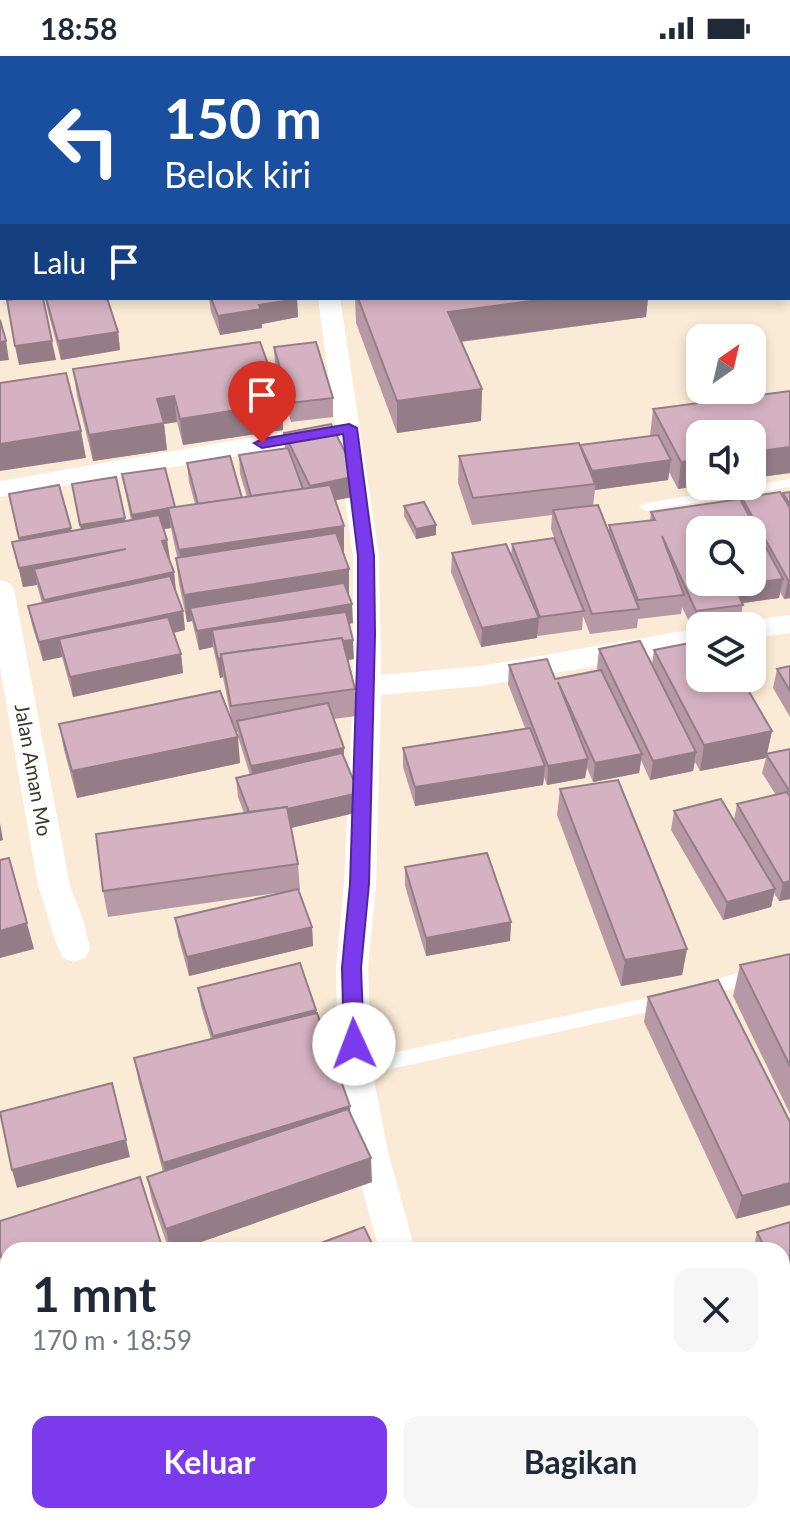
<!DOCTYPE html>
<html lang="id">
<head>
<meta charset="utf-8">
<style>
	:root { --surface:#fff; --page:#f6f6f7; --text:#1f2937; --muted:#747a83; --accent:#7c3aed }
	body { margin:0; font-family:Lato,sans-serif; background:var(--page); color:var(--text); height:100vh; display:flex; flex-direction:column; font-size:30px; white-space:nowrap }
	* { box-sizing:border-box; margin:0 }
	p { font-size:26px; color:var(--muted) }
	.icon { flex:none; width:44px; height:44px; fill:none; stroke:currentColor; stroke-width:2; stroke-linecap:round; stroke-linejoin:round }
	.map { position:relative; flex:1; overflow:hidden }
	.drawer { position:absolute; left:0px; top:1186px; width:790px; height:282px; display:flex; flex-direction:column; background:var(--surface); border-radius:24px 24px 0 0; box-shadow:0 4px 12px #0003 }
	.drawer>* { flex:none }
	.top-card { position:absolute; left:0px; top:0px; width:790px; height:244px; box-shadow:0 4px 12px #0003; background:#1a4fa0; color:#fff; overflow:hidden }
	.needle { width:52px; rotate:34deg }
	.fabs { position:absolute; left:686px; top:268px; display:grid; gap:16px }
	.fabs a { display:grid; place-items:center; width:80px; height:80px; border-radius:16px; background:var(--surface); box-shadow:0 4px 12px #0003; font-size:40px }
	.pin { position:absolute; display:grid; place-items:center; width:68px; height:68px; color:#fff; margin:-82px -34px; border-radius:50% 50% 50% 0; rotate:-45deg; box-shadow:0 0 8px #0007 }
	.pin .icon { rotate:45deg }
	.me { position:absolute; width:88px; margin:-44px; rotate:358deg; stroke-linejoin:round; filter:drop-shadow(0 0 6px #0008) }
	.turn { display:flex; align-items:center; gap:28px; height:168px; padding:0 32px; font-size:36px }
	.turn .icon { width:104px; height:104px; stroke-width:2.5 }
	.turn b { display:block; font-size:56px; line-height:68px }
	.then { display:flex; align-items:center; height:76px; padding:0 32px; background:#0003; gap:16px; font-size:30px }
	.round { display:grid; place-items:center; flex:none; width:84px; height:84px; border-radius:16px; background:var(--page) }
	.headline { display:flex; align-items:center; justify-content:space-between; height:136px; padding:0 32px }
	h1 { font-size:48px; font-weight:700; line-height:60px }
	.primary-button { display:flex; gap:16px; margin-top:auto; padding:16px 32px }
	.primary-button a { flex:1; height:92px; border-radius:16px; background:var(--accent); color:#fff; font-size:32px; font-weight:700; line-height:92px; text-align:center }
	.primary-button a+a { background:var(--page); color:var(--text) }
	.status { display:flex; justify-content:space-between; align-items:center; height:56px; padding:0 40px; background:var(--surface); direction:ltr }
	.status svg { height:22px; fill:currentColor }
	.map>svg:first-child { display:block }
	.green { fill:#b6c1af }
	.lines { fill:none; stroke-linecap:round; stroke-linejoin:round }
	.service { fill:#fff; fill-rule:evenodd }
	.minor { fill:#fff; fill-rule:evenodd }
	.wall { fill:#b799a6; fill-rule:evenodd }
	.shaded-wall { fill:#957d87 }
	.building { fill:#d5b2c1; stroke:#957d87; stroke-width:2 }
	.route { fill:#7c3aed; stroke:#51269a; stroke-width:2 }
	.labels { text-anchor:middle; stroke-width:6; stroke-linejoin:round; paint-order:stroke }
	.street-label { font-size:20px; fill:#3c362d; stroke:#fff }
</style>
</head>
<body>
<div class="status"><b>18:58</b><svg viewBox="0 0 49 12"><path d="M0 12V9h3v3zM5 12V6h3v6zM10 12V3h3v9zM15 12V0h3v12zM26 1h20v11H26zM47 4h2v5h-2z"/></svg></div>
<div class="map">
<svg width="790" height="1467" viewBox="0 0 790 1467">
	<rect width="100%" height="100%" fill="#fbebd6"/>
	<polygon class="green" points="0,0 463,0 463,2 2,2 0,110"/>
	<g class="lines">
		<g class="service">
			<rect x="442" y="0" width="10" height="2"/>
			<rect x="0" y="98" width="2" height="6"/>
			<polygon points="788,204 790,205 790,215 788,214"/>
			<polygon points="790,423 790,431 646,455 639,451 646,447"/>
			<polygon points="790,902 790,916 700,942 694,940 691,935 694,930 700,928"/>
			<polygon points="666,938 672,940 675,945 672,950 666,952 355,1021 349,1018 346,1013 349,1008 355,1005"/>
		</g>
		<g class="minor">
			<polygon points="2,226 2,240 0,241 0,227"/>
			<polygon points="318,242 340,242 379,500 381,619 481,610 700,572 700,592 481,630 381,639 376,828 368,912 372,1013 388,1096 415,1194 379,1194 352,1096 338,1013 336,912 344,828 353,630 353,500 336,378 333,382 324,385 0,441 0,425 324,369 333,372 336,376"/>
			<path d="M0,524l10,3 4,6 56,297 13,33 7,30 -5,9 -11,4 -11,-4c-12,-22 -16,-49 -25,-72l-38,-219z"/>
			<polygon points="790,559 790,577 752,582 752,570 740,570 752,564"/>
			<polygon points="782,1242 790,1246 790,1285 782,1282"/>
			<polygon points="458,1460 498,1460 501,1467 461,1467"/>
		</g>
	</g>
	<g class="wall">
		<polygon points="524,0 628,0 629,2 524,2"/>
		<polygon points="730,0 790,0 790,54 788,51 788,2 629,2"/>
		<polygon points="788,112 790,112 790,193 788,190"/>
		<polygon points="45,242 118,276 120,294 61,304 48,256"/>
		<polygon points="209,242 297,242 298,261 262,268 262,272 220,279 211,256"/>
		<polygon points="355,242 648,242 646,261 461,286 482,333 481,365 397,377 356,267"/>
		<polygon points="274,291 333,342 333,361 291,366 275,310"/>
		<polygon points="73,313 282,347 283,374 183,389 177,366 164,368 167,394 93,405 77,340"/>
		<path d="M790,335v82l-38,5v-44l-74,55 -9,-17 -1,8 -73,10 -2,16 16,25v-6l41,-4 1,-9 90,-11 1,-3 40,-3 1,-2 7,-1v106l-6,1 -4,-7 -1,6 -36,5 -3,21 -15,2h-25v3l-7,1 -11,-23 -1,7 -43,5 -1,9 -47,6 -7,-18 -1,14 -44,6 -1,-2v4l-56,9 -30,-75 1,-19 59,3 1,-12 45,1 -6,-16 1,-14 -80,10 -14,-42 1,-27 121,-11 70,-9 3,-27zM700,474h52v52h-52z"/>
		<polygon points="284,377 357,420 358,440 335,444 344,470 344,497 343,497 349,513 349,540 353,567 349,568 354,603 348,604 355,633 356,660 333,663 344,692 344,703 359,756 291,772 298,808 300,834 298,834 312,871 313,890 189,920 178,880 175,862 291,835 108,861 103,835 244,757 238,741 236,722 250,719 239,684 238,676 236,676 240,707 77,742 64,694 59,668 231,662 223,621 220,622 213,591 199,594 192,565 187,566 179,528 176,502 177,501 171,472 164,473 167,484 169,503 174,516 176,536 183,555 185,574 174,577 181,598 183,617 73,641 62,601 43,605 32,569 28,550 42,547 37,529 23,531 12,486 19,485 9,438 71,475 81,473 72,428 126,465 131,464 122,418 175,451 195,448 189,426 187,407 242,442 247,441 240,418 239,399 285,392"/>
		<polygon points="404,450 436,469 436,479 416,483 404,460"/>
		<polygon points="599,593 652,608 654,594 772,675 767,698 790,693 790,843 779,845 774,837 771,851 723,864 671,774 674,755 734,764 737,748 776,739 762,717 766,702 700,715 695,706 693,715 650,724 641,704 639,717 593,726 587,712 585,722 547,729 544,721 543,729 415,750 403,711 403,692 525,672 508,628 509,609 555,623 598,615 597,612"/>
		<polygon points="790,610 790,661 773,632 777,613"/>
		<polygon points="560,733 687,893 682,919 621,930 557,759"/>
		<polygon points="405,811 511,866 510,885 426,900 405,830"/>
		<polygon points="790,898 790,1058 733,940 740,909"/>
		<polygon points="198,932 316,954 372,1126 178,1194 169,1194 152,1145 147,1121 163,1116 139,1027 134,1002 211,983 201,950"/>
		<polygon points="648,941 790,1066 736,1163 644,966"/>
		<polygon points="790,1166 790,1217 782,1219 782,1194 759,1194 755,1185 757,1176"/>
		<polygon points="536,1460 597,1460 579,1467 539,1467"/>
		<polygon points="629,1460 782,1460 790,1467 633,1467"/>
	</g>
	<g class="shaded-wall">
		<polygon points="0,188 2,188 2,207 0,208"/>
		<polygon points="554,242 648,242 646,261 447,287 448,256"/>
		<polygon points="297,243 298,261 262,268 262,272 220,279 218,260 259,249"/>
		<polygon points="118,276 120,294 61,304 58,285"/>
		<polygon points="6,285 9,304 0,305 0,286"/>
		<polygon points="52,285 56,304 19,309 15,290"/>
		<polygon points="482,333 481,365 397,377 397,345"/>
		<polygon points="174,340 177,366 164,368 167,394 93,405 89,379 157,343"/>
		<polygon points="282,347 283,374 183,389 180,363"/>
		<polygon points="81,375 86,402 0,415 0,388"/>
		<polygon points="790,391 790,417 752,422 752,396"/>
		<polygon points="671,404 668,424 595,434 595,428 590,429 592,415"/>
		<polygon points="700,404 700,430 678,433 681,406"/>
		<polygon points="357,420 358,440 311,449 310,430"/>
		<polygon points="168,453 171,472 134,478 132,459"/>
		<polygon points="125,462 128,481 84,488 80,469"/>
		<polygon points="436,469 436,479 416,483 416,473"/>
		<polygon points="344,470 344,497 182,521 179,494"/>
		<polygon points="71,472 74,492 23,501 19,482"/>
		<polygon points="167,484 170,503 164,504 162,485"/>
		<polygon points="126,493 34,513 37,529 23,531 19,512"/>
		<polygon points="349,513 349,540 190,552 192,565 187,566 184,539"/>
		<polygon points="174,516 176,536 47,564 44,544"/>
		<polygon points="783,523 779,542 736,548 739,529"/>
		<polygon points="788,524 790,524 790,542 784,543"/>
		<polygon points="352,548 353,567 215,591 212,574 213,591 199,594 197,575"/>
		<polygon points="183,555 185,574 64,600 59,583 62,601 43,605 39,586"/>
		<polygon points="539,562 537,582 481,591 482,572"/>
		<polygon points="353,584 354,603 225,621 222,602"/>
		<polygon points="181,598 183,617 73,641 70,621"/>
		<polygon points="221,602 223,621 220,622 218,603"/>
		<polygon points="772,675 766,702 700,715 704,689"/>
		<polygon points="238,681 240,707 77,742 72,715"/>
		<polygon points="344,692 344,711 253,729 251,710"/>
		<polygon points="696,696 693,715 650,724 653,705"/>
		<polygon points="642,698 639,717 593,726 595,707"/>
		<polygon points="588,703 585,722 547,729 548,710"/>
		<polygon points="545,710 543,729 415,750 415,731"/>
		<polygon points="359,737 359,756 252,781 251,762"/>
		<polygon points="0,767 3,784 0,785"/>
		<polygon points="790,825 790,843 779,845 783,827"/>
		<polygon points="775,833 771,851 723,864 727,846"/>
		<polygon points="511,866 510,885 426,900 426,882"/>
		<polygon points="27,867 34,893 0,902 0,875"/>
		<polygon points="312,871 313,890 189,920 187,901"/>
		<polygon points="687,893 682,919 621,930 625,904"/>
		<polygon points="316,954 317,972 215,998 213,980"/>
		<polygon points="350,1050 351,1074 168,1131 163,1107"/>
		<polygon points="126,1084 130,1101 17,1132 12,1114"/>
		<polygon points="371,1102 372,1126 178,1194 170,1194 166,1173"/>
		<polygon points="790,1127 790,1149 736,1163 742,1140"/>
		<polygon points="790,1209 790,1217 782,1219 782,1212"/>
		<polygon points="790,1446 790,1463 781,1467 744,1467 760,1460 782,1460 782,1450"/>
		<polygon points="112,1460 150,1460 130,1467 114,1467"/>
		<polygon points="562,1460 597,1460 579,1467 547,1467 547,1466"/>
	</g>
	<g class="building">
		<polygon points="530,0 573,0 574,2 531,2"/>
		<polygon points="585,0 628,0 629,2 586,2"/>
		<polygon points="658,0 662,0 663,2 629,2"/>
		<polygon points="662,0 707,0 708,2 663,2"/>
		<polygon points="707,0 730,0 731,2 708,2"/>
		<polygon points="740,0 790,0 790,5 788,5 788,2 741,2"/>
		<rect x="788" y="6" width="2" height="11"/>
		<rect x="0" y="104" width="2" height="30"/>
		<polygon points="788,112 790,112 790,160 788,158"/>
		<polygon points="0,140 2,147 2,188 0,188"/>
		<polygon points="20,242 43,242 52,285 15,290 7,244"/>
		<polygon points="46,242 107,242 118,276 58,285"/>
		<polygon points="211,242 297,242 297,243 259,249 261,253 218,260"/>
		<polygon points="358,242 554,242 448,256 482,333 397,345"/>
		<polygon points="0,264 6,285 0,286"/>
		<polygon points="260,286 282,347 180,363 174,340 157,343 164,367 89,379 73,313"/>
		<polygon points="316,286 333,342 290,347 274,291"/>
		<polygon points="66,317 81,375 0,388 0,327"/>
		<polygon points="790,335 790,391 752,396 752,378 700,378 700,404 681,406 653,353"/>
		<polygon points="331,368 357,420 310,430 284,377"/>
		<polygon points="658,379 671,404 592,415 580,389"/>
		<polygon points="579,387 595,428 473,442 459,400"/>
		<polygon points="288,392 303,433 251,440 239,399"/>
		<polygon points="230,400 242,442 198,448 187,407"/>
		<polygon points="165,412 175,451 132,459 122,418"/>
		<polygon points="116,421 125,462 80,469 72,428"/>
		<polygon points="59,429 71,472 19,482 9,438"/>
		<polygon points="330,429 344,470 179,494 168,452"/>
		<polygon points="780,436 790,452 790,524 788,524 742,442"/>
		<polygon points="790,436 790,449 783,437"/>
		<polygon points="740,443 783,523 739,529 738,526 752,526 752,474 710,474 705,464 709,474 700,474 700,526 733,526 743,549 696,555 662,480 684,539 638,544 609,469 655,464 651,456"/>
		<polygon points="424,446 436,469 416,473 404,450"/>
		<polygon points="598,449 639,553 592,558 553,454"/>
		<polygon points="159,459 167,484 162,485 174,516 44,544 34,513 126,493 19,512 12,486"/>
		<polygon points="336,477 349,513 184,539 176,502"/>
		<polygon points="554,482 584,555 540,561 512,488"/>
		<polygon points="506,488 539,562 482,572 452,497"/>
		<polygon points="170,520 183,555 39,586 28,550"/>
		<polygon points="344,527 352,548 197,575 190,552"/>
		<polygon points="346,556 353,584 343,585 342,582 221,598 222,602 218,603 212,574"/>
		<polygon points="168,561 181,598 70,621 59,583"/>
		<polygon points="342,582 355,633 231,650 221,598"/>
		<polygon points="640,585 696,696 653,705 599,593"/>
		<polygon points="700,585 700,622 741,622 772,675 704,689 654,594"/>
		<polygon points="547,603 555,623 601,614 642,698 595,707 558,626 588,703 548,710 509,609"/>
		<polygon points="790,610 790,635 777,613"/>
		<polygon points="220,635 238,681 72,715 59,668"/>
		<polygon points="328,647 344,692 251,710 237,665"/>
		<polygon points="530,672 545,710 415,731 403,692"/>
		<polygon points="790,693 790,736 766,698"/>
		<polygon points="342,697 359,737 287,753 287,751 249,756 236,722"/>
		<polygon points="618,724 687,893 625,904 560,733"/>
		<polygon points="787,736 790,741 790,825 783,827 737,748"/>
		<polygon points="721,743 775,833 727,846 674,755"/>
		<polygon points="287,751 298,808 103,835 96,778"/>
		<polygon points="487,797 511,866 426,882 405,811"/>
		<polygon points="9,802 27,867 0,875 0,804"/>
		<polygon points="298,833 312,871 187,901 175,862"/>
		<polygon points="790,898 790,1010 740,909"/>
		<polygon points="300,907 316,954 213,980 198,932"/>
		<polygon points="718,924 790,1066 790,1127 742,1140 648,941"/>
		<polygon points="317,957 350,1050 163,1107 134,1002"/>
		<polygon points="112,1027 126,1084 12,1114 0,1056"/>
		<polygon points="348,1053 371,1102 166,1173 147,1121"/>
		<polygon points="140,1121 163,1194 8,1194 8,1229 0,1196 0,1165"/>
		<polygon points="790,1166 790,1209 782,1212 782,1194 766,1194 757,1176"/>
		<polygon points="364,1171 375,1194 302,1194"/>
		<polygon points="790,1365 790,1446 782,1450 782,1368"/>
		<polygon points="545,1460 562,1460 547,1466"/>
		<polygon points="644,1460 760,1460 744,1467 648,1467"/>
		<polygon points="790,1460 790,1467 770,1467"/>
		<polygon points="441,1461 444,1467 427,1467"/>
	</g>
	<polygon class="route" points="349,368 357,372 374,500 375,578 369,828 361,912 364,988 361,994 354,996 347,994 344,988 342,912 350,828 358,578 358,500 343,378 262,392 254,387 262,383"/>
	<g class="labels">
		<g class="street-label">
			<text transform="translate(33 714) rotate(80)" y="7">Jalan Aman Mo</text>
		</g>
	</g>
</svg>
<div class="fabs">
<a><svg class="needle" viewBox="-14 -14 28 28"><path d="M0-13l5 13h-10z" fill="#e53935"/><path d="M0 13l5-13h-10z" fill="#747a83"/></svg></a>
<a><svg class="icon" aria-label="sound" viewBox="0 0 24 24"><path d="M4 9h4l5-4v14l-5-4H4zM17 9q2 3 0 6"/></svg></a>
<a><svg class="icon" aria-label="search" viewBox="0 0 24 24"><circle cx="10" cy="10" r="6"/><path d="M15 15l6 6"/></svg></a>
<a><svg class="icon" aria-label="layers" viewBox="0 0 24 24"><path d="M12 4l9 5-9 5-9-5zM3 14l9 5 9-5"/></svg></a>
</div>
<div class="pin" style="left:262px;top:387px;background:#d93025"><svg class="icon" aria-label="arrive" viewBox="0 0 24 24"><path d="M6 21V4h12l-3 4 3 4H6"/></svg></div>
<svg class="me" style="left:354px;top:988px" viewBox="-20 -20 40 40"><circle r="19" fill="#fff"/><path d="M0-13L10 11 0 6-10 11z" fill="#7c3aed"/></svg>
<div class="top-card">
<div class="turn"><svg class="icon" aria-label="left" viewBox="0 0 24 24"><path d="M17 20v-9H6M10 6l-5 5 5 5"/></svg><div><b>150 m</b>Belok kiri</div></div>
<div class="then">Lalu<svg class="icon" aria-label="arrive" viewBox="0 0 24 24"><path d="M6 21V4h12l-3 4 3 4H6"/></svg></div>
</div>
<section class="drawer">
<div class="headline"><div><h1>1 mnt</h1><p>170 m · 18:59</p></div><a class="round"><svg class="icon" aria-label="close" viewBox="0 0 24 24"><path d="M6 6l12 12M18 6L6 18"/></svg></a></div>
<div class="primary-button"><a>Keluar</a><a>Bagikan</a></div>
</section>
</div>
</body>
</html>
